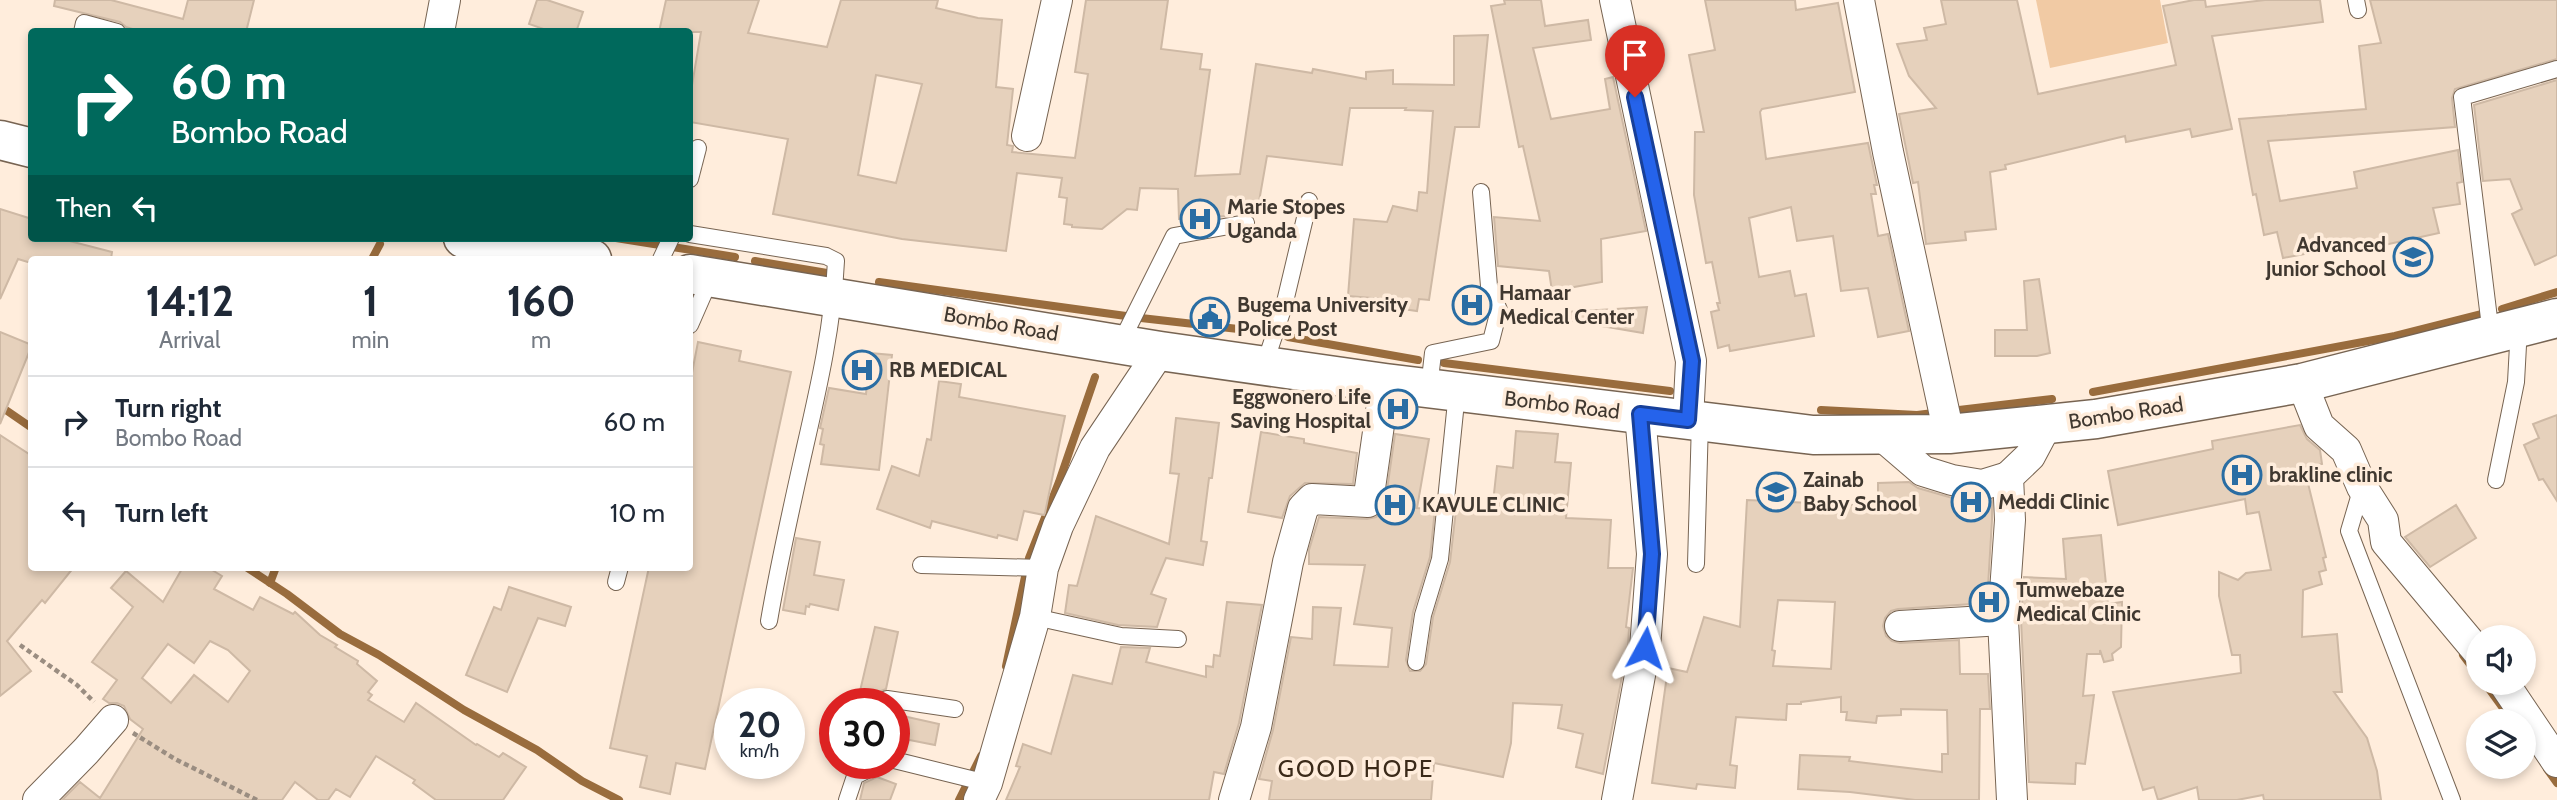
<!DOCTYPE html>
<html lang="en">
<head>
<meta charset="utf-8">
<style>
	:root { --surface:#fff; --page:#f2f2f3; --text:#1f2937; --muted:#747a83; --line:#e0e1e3 }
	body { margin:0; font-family:Cabin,sans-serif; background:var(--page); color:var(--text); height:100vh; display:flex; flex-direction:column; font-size:26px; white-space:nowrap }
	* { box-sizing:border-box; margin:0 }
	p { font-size:23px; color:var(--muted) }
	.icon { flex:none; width:38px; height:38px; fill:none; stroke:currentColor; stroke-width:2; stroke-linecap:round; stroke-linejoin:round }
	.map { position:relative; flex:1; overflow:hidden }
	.panel { position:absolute; left:28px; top:256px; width:665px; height:315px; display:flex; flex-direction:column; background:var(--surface); border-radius:7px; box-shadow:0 4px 10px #0003 }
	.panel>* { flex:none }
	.hud { position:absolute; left:28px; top:28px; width:665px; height:214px; border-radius:7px; box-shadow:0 4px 10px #0003; background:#00695c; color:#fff; overflow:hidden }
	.buttons { position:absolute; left:2466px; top:625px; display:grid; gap:14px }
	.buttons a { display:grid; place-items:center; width:70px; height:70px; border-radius:50%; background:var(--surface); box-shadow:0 4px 10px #0003; font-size:35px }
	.speed { position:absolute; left:714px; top:688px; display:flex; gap:14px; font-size:35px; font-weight:700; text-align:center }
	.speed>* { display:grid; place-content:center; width:91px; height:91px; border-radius:50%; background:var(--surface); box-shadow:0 4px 10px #0003; line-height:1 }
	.speed small { font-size:18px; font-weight:400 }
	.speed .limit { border:10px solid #d22; background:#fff; color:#111 }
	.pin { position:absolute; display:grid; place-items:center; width:60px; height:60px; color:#fff; margin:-72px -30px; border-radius:50% 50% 50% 0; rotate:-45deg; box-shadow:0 0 7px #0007 }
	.pin .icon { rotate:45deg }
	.me { position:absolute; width:77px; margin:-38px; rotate:5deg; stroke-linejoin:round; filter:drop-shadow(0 0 5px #0008) }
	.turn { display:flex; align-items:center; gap:24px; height:147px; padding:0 28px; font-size:32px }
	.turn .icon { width:91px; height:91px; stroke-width:2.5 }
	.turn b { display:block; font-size:49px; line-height:60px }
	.then { display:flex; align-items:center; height:66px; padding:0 28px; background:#0003; gap:14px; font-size:26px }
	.eta { display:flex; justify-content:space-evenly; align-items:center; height:119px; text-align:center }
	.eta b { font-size:42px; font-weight:700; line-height:49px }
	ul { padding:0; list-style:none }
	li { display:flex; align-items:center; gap:21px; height:91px; padding:0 28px; border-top:2px solid var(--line) }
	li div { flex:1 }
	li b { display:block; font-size:26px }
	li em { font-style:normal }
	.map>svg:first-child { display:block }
	.green { fill:#f1caa4 }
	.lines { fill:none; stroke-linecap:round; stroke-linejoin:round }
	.stream { stroke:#996c3d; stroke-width:8 }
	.building { fill:#e6d1bc; stroke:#ceb9a5; stroke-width:2; fill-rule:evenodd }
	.service-casing { stroke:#776452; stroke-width:18 }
	.minor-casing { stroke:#776452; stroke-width:32 }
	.primary-casing { stroke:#776452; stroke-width:41 }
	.path { stroke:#9a8d81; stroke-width:4.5; stroke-dasharray:5 3.5; stroke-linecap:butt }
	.service { stroke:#fff; stroke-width:16 }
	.minor { stroke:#fff; stroke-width:30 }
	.primary { stroke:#fff; stroke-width:38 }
	.route-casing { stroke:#184099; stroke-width:18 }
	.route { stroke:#2563eb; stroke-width:12 }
	.labels { text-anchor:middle; stroke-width:7; stroke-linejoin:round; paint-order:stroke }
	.poi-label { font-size:21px; font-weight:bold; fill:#403830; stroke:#ffeddc; text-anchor:start }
	.street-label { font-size:21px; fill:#403830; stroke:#ffeddc }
	.quarter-label { font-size:24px; letter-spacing:2px; fill:#3b2a19; stroke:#ffeddc }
</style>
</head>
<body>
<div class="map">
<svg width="2557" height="800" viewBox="0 0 2557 800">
	<rect width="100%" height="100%" fill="#ffeddc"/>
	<polygon class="green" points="2036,0 2160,0 2168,43 2050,68"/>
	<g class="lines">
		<g class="stream">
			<polyline points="616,238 735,257"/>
			<polyline points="372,259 380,244"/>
			<polyline points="755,261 827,273"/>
			<polyline points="879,282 1126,316"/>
			<polyline points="2502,309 2557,292"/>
			<polyline points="1141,318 1247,330"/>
			<polyline points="1288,337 1418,360"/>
			<polyline points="1444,363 1670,391"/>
			<polyline points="2093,392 2395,336 2482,314"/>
			<polyline points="0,406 32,428"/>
			<polyline points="1821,410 1917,415 2052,399"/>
			<polyline points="246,567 287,594 340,634 379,655 464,710 537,750 582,781 619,800"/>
			<polyline points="270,583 276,567"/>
			<polyline points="2463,655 2478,675"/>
			<polyline points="1006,666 1029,558 1059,482 1095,377"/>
			<polyline points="2484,682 2505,711"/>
			<polyline points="2547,769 2557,783"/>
			<polyline points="959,800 981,756"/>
		</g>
	</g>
	<g class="building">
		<polygon points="55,0 111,0 183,19 188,0 254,0 246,32 142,32 126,27 120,22 54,6"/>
		<polygon points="537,0 547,0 583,12 576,32 552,32 529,24"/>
		<path d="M666,0h93l-11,33 79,14 14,-47h97l-2,8 42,10 24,2 -6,67 17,2 -6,56 6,1 -1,6 63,6 13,-84 -13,-2 11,-72h82l-7,49 41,5 -2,15 10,1 -15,106 45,-2 16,-110 56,9 1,-4 53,10v-7l27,-2v14l61,1v-49l34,-1 -9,92h-24l-26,173 -10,-1 -2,12 -35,-5 1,-7 -35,-3 6,-77 33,3 6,-16 24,5 2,-19 8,1 6,-82 -28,-1 1,-2h-56l-8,57 -75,-9 -10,57 -30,-5v8l-48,3 -1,-30 -38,-1 -3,22 -10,-1 -25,20 -30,-2v-2l-8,-1 3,-26 -8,-1 3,-19 -45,-5 -11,78 -104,-12 -129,-25 15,-75 -98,-17v-25l11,-65h-42zM876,75l46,9 -26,99 -38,-8z"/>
		<polygon points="1504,0 1541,0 1545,26 1588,20 1591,40 1533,48 1551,119 1610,109 1605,79 1613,77 1646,231 1601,239 1602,282 1552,291 1549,271 1498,266 1494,217 1540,221 1523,146 1519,147 1491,6 1505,4"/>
		<polygon points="1705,0 1795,0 1796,10 1838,3 1855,92 1762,109 1760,112 1766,159 1868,143 1877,185 1874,185 1876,194 1871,194 1878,236 1888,234 1909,331 1878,337 1868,288 1841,291 1833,236 1797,241 1791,207 1749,218 1759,277 1790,271 1795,296 1806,294 1814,336 1730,351 1729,345 1718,348 1711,312 1719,310 1717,303 1720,303 1712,262 1706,263 1694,195 1695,132 1704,132 1689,55 1715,50"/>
		<polygon points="1941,0 2017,0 2038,94 2176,65 2163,6 2194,0 2205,0 2206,7 2265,0 2320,0 2323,22 2212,36 2232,129 2192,137 2190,129 2126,142 2125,136 2005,165 2006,169 1990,172 1996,229 1965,232 1966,240 1926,244 1918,182 1913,183 1899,114 1936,108 1909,76 1897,44 1927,40 1924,28 1946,24"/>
		<polygon points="2370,0 2557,0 2557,59 2455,89 2452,98 2455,127 2268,141 2280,201 2357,188 2354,172 2458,150 2462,182 2457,183 2460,204 2433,208 2439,233 2375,247 2374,241 2283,258 2277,232 2264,235 2256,194 2253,195 2239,119 2366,109 2359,46 2381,43"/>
		<polygon points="2557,80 2557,255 2535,265 2512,214 2522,209 2510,179 2483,181 2474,105"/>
		<polygon points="0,209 32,219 32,238 58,238 112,252 111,259 32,259 31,263 18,259 0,299"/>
		<polygon points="2039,279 2050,353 2037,356 1995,356 1995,330 2027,330 2024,281"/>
		<polygon points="1647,307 1643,333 1566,320 1567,312"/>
		<polygon points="0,332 32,345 0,424"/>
		<polygon points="698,342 741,351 739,361 791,372 705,769 676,763 670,794 640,787 647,756 610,748 649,567 690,567 690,383"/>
		<polygon points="870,353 892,355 879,470 821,464 824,445 820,444 823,429 820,428 829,388 866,394"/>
		<polygon points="939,381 961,384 959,397 1065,416 1045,513 1044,515 1024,511 1017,540 998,535 997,538 932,521 930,528 877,509 892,466 919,476 927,439 931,440"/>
		<polygon points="2557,415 2557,501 2543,479 2539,480 2524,445 2539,438 2533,424"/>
		<polygon points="1176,418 1219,423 1212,478 1209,478 1201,541 1207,542 1203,565 1166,558 1151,594 1166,599 1157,627 1118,625 1065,613 1069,585 1077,586 1096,516 1169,544 1179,474 1170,473"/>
		<polygon points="2300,425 2307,439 2320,450 2322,464 2304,467 2326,557 2323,558 2326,570 2319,572 2322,584 2303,590 2302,637 2337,634 2342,692 2334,692 2367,738 2377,771 2381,800 2264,800 2263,795 2237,800 2199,800 2197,787 2158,800 2154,787 2143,790 2113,692 2241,673 2240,655 2232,655 2219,596 2219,572 2238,580 2246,573 2271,570 2259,512 2247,514 2245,499 2118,525 2108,471 2213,449 2212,441"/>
		<polygon points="1516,431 1558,434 1555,462 1571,463 1566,518 1611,520 1608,568 1633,568 1626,627 1629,628 1628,646 1603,774 1576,767 1583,734 1558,728 1562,705 1513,703 1511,743 1503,777 1434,763 1431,800 1269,800 1272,781 1259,779 1273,730 1291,637 1312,639 1313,607 1341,608 1334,665 1388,667 1392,628 1354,624 1365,565 1309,564 1309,550 1319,517 1367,519 1376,517 1382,512 1385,504 1395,434 1429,439 1417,508 1435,509 1430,557 1413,612 1406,660 1410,671 1420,671 1426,664 1433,617 1450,562 1456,510 1492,512 1497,466 1513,468"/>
		<polygon points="1261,432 1304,439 1304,443 1357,453 1353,484 1305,483 1290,496 1282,518 1248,512"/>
		<polygon points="0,435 32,456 32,567 74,567 45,603 42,600 7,641 31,671 0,696"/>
		<path d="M1909,482l9,6 31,9 30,5 13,-2v20l-5,83 -89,6 -7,2 -6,7 -2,8 3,10 6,5 8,2 59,-3 1,34h28l2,35h-10l-1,91h-64l-65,-8 -52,-3 2,-34 50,2 -1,4 93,11v-18h6l-1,-44 -46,-1v6l-24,1 -1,7 -30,-3 1,-8h-6v-15l-40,5v2h-14l-1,16 -50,-3 -6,48 7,1 -2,22 -38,-4 -1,5 -44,-6 16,-115 19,4 17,-55 36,10 7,-127 131,6v-23zM1778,600l57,2 -4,67 -58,-3 2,-15 -3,-1z"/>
		<polygon points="2456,505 2476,538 2430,567 2405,537"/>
		<polygon points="2101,535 2108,604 2122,602 2121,647 2112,654 2113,660 2104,662 2100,650 2100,654 2087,654 2083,696 2094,695 2085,764 2076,763 2075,784 2029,782 2021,620 2024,577 2066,579 2063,539"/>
		<polygon points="796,538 820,542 814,575 844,580 838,610 810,604 809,607 806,606 805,614 783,610"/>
		<path d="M183,567h24l15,9 -8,13 39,21 7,-13 33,17 2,-2 25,23 17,10 -2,2 23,14 -1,3 20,17 -9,11 4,3 -4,5 36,22 12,-19 60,42 1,-1 22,13 4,-4 23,14 -23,33h-67l-23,-17 2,-3 -39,-24 -26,41 -14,-8 -8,11h-10l-23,-18 -13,18h-220l18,-18 20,16 43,-69 -13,-10 -6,-13 -7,-3h-8l-6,-4 14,-19 -25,-18 41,-55 -22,-19 15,-17 37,31zM210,641l18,9 22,21 -22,31 -34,-27 -23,28 -29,-25 26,-34 26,19z"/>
		<polygon points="509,587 571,607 565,626 538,618 507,692 466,675 494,607 501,610"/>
		<polygon points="1227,602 1262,605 1239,723 1224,774 1214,772 1209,800 1006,800 1020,767 1016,766 1023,744 1051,754 1073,675 1112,684 1121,647 1150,648 1146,662 1206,677 1206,666 1213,667 1214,655 1220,656"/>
		<polygon points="875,627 898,632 886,689 871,695 866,704 857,704"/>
		<polygon points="894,714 939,724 935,745 894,737"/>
		<polygon points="877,777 896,784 890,800 860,800 864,783"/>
	</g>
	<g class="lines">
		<defs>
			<g id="service">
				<polyline points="2356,0 2358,10"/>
				<polyline points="82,32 84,23 117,32"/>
				<polyline points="690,179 698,148"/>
				<path d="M690,234l136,22 10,5c-3,63 -17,125 -31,186 -13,58 -26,115 -36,174"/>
				<polyline points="661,259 671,238"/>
				<polyline points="690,325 711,277"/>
				<polyline points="2491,335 2462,97 2557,69"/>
				<polyline points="1120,344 1174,236 1246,223"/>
				<polyline points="1264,366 1284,306 1309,201"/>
				<polyline points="1429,388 1433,353 1491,341 1499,310 1489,286 1481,192"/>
				<polyline points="2496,480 2516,382 2519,327"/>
				<polyline points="2362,487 2349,531 2452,800"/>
				<polyline points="1696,564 1700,421"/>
				<polyline points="921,565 1043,568"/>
				<polyline points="616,582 620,567"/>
				<polyline points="1035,617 1121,636 1178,639"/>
				<polyline points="1416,662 1423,615 1440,559 1457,392"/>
				<polyline points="876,704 887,699 955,709"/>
				<polyline points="894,760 987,783"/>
				<polyline points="847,800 855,776 881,763"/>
			</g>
			<g id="minor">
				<polyline points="1615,0 1691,361 1688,420"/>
				<polyline points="1859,0 1888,152 1949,434"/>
				<polyline points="439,32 445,0"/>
				<polyline points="1027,136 1057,0"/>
				<polyline points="2302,383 2319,426 2346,450 2362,487 2383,520 2386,542 2478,652"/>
				<polyline points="1881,435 1923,471 1952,480 1982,485 2008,477"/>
				<polyline points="1900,626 2003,620"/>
				<polyline points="2503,682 2557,762"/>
				<polyline points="38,800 86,751 113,720"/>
				<polyline points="979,800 987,783 1035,617 1043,568 1058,526 1095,448 1160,351"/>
				<polyline points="1234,800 1256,727 1288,562 1303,508 1312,499 1368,502 1385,383"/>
				<polyline points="1617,800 1645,648 1652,554 1640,414"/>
				<polyline points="2012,800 2003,620 2010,520 2008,477 2030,456 2047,424"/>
			</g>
			<g id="primary">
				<polyline points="0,140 32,148"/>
				<polyline points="463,238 592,259"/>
				<polyline points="690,274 1160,351 1385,383 1813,435 1949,434 2096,419 2302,383 2557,318"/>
			</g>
		</defs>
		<use href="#service" class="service-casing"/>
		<use href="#minor" class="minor-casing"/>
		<use href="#primary" class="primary-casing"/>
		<g class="path">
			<polyline points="20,645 77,685 94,702"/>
			<polyline points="133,733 175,759 257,800"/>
		</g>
		<use href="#service" class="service"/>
		<use href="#minor" class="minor"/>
		<use href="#primary" class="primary"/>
	</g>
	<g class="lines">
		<defs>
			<polyline id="route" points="1635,97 1692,361 1688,420 1640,414 1652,554 1645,648"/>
		</defs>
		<use href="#route" class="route-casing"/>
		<use href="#route" class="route"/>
	</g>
	<defs>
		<symbol id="hospital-ring" viewBox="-11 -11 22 22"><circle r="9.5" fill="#ffeddc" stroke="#2a6da3" stroke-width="1.5"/><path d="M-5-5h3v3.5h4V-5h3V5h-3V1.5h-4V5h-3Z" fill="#2a6da3"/></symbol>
		<symbol id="school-ring" viewBox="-11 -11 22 22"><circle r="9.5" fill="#ffeddc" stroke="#2a6da3" stroke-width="1.5"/><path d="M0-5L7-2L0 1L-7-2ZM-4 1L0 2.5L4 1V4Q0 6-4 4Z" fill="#2a6da3"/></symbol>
		<symbol id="civic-ring" viewBox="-11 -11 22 22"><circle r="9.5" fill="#ffeddc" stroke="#2a6da3" stroke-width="1.5"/><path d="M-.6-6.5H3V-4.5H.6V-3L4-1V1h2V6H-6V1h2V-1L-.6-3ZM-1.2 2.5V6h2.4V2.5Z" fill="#2a6da3"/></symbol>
	</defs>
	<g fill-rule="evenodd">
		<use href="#hospital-ring" x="1178" y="197" width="44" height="44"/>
		<use href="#school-ring" x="2391" y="235" width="44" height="44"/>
		<use href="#hospital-ring" x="1450" y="283" width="44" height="44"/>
		<use href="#civic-ring" x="1188" y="295" width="44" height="44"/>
		<use href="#hospital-ring" x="840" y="348" width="44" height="44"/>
		<use href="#hospital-ring" x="1376" y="387" width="44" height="44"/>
		<use href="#hospital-ring" x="2220" y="453" width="44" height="44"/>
		<use href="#school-ring" x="1754" y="470" width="44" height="44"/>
		<use href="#hospital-ring" x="1949" y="480" width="44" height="44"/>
		<use href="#hospital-ring" x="1373" y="483" width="44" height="44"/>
		<use href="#hospital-ring" x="1967" y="580" width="44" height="44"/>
	</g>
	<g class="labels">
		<g class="poi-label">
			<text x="1227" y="214">Marie Stopes<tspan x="1227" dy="24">Uganda</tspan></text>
			<text x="2386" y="252" text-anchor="end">Advanced<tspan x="2386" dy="24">Junior School</tspan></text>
			<text x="1499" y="300">Hamaar<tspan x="1499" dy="24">Medical Center</tspan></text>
			<text x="1237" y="312">Bugema University<tspan x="1237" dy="24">Police Post</tspan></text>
			<text x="889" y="377">RB MEDICAL</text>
			<text x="1371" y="404" text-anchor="end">Eggwonero Life<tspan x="1371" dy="24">Saving Hospital</tspan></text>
			<text x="2269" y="482">brakline clinic</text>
			<text x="1803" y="487">Zainab<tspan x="1803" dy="24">Baby School</tspan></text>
			<text x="1998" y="509">Meddi Clinic</text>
			<text x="1422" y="512">KAVULE CLINIC</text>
			<text x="2016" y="597">Tumwebaze<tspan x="2016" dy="24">Medical Clinic</tspan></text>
		</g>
		<g class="street-label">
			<text transform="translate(1001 324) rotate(10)" y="7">Bombo Road</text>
			<text transform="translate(1562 405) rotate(7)" y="7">Bombo Road</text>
			<text transform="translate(2126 413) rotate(-9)" y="7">Bombo Road</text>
		</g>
		<g class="quarter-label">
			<text x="1356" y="777">GOOD HOPE</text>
		</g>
	</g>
</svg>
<div class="buttons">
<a><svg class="icon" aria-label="sound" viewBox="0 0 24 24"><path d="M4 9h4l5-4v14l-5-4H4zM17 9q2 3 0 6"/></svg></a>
<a><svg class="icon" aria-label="layers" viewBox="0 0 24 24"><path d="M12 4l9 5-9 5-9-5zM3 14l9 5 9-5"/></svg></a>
</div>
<div class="speed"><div>20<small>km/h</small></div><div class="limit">30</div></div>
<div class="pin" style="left:1635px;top:97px;background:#d93025"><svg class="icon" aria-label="arrive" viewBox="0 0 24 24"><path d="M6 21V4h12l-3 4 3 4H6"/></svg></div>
<svg class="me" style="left:1645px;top:648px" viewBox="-20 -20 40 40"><path d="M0-17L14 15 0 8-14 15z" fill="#2563eb" stroke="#fff" stroke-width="4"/></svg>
<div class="hud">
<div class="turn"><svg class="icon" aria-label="right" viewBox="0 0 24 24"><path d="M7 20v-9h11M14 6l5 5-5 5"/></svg><div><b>60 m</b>Bombo Road</div></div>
<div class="then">Then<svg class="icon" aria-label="left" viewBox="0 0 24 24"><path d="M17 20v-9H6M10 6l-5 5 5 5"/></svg></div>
</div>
<section class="panel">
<div class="eta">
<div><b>14:12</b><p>Arrival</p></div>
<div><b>1</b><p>min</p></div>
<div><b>160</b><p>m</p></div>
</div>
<ul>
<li><svg class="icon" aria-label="right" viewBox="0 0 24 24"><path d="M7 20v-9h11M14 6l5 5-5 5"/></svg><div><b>Turn right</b><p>Bombo Road</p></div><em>60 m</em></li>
<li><svg class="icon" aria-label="left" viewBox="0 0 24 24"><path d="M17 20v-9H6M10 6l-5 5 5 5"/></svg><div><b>Turn left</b></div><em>10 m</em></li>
</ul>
</section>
</div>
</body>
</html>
